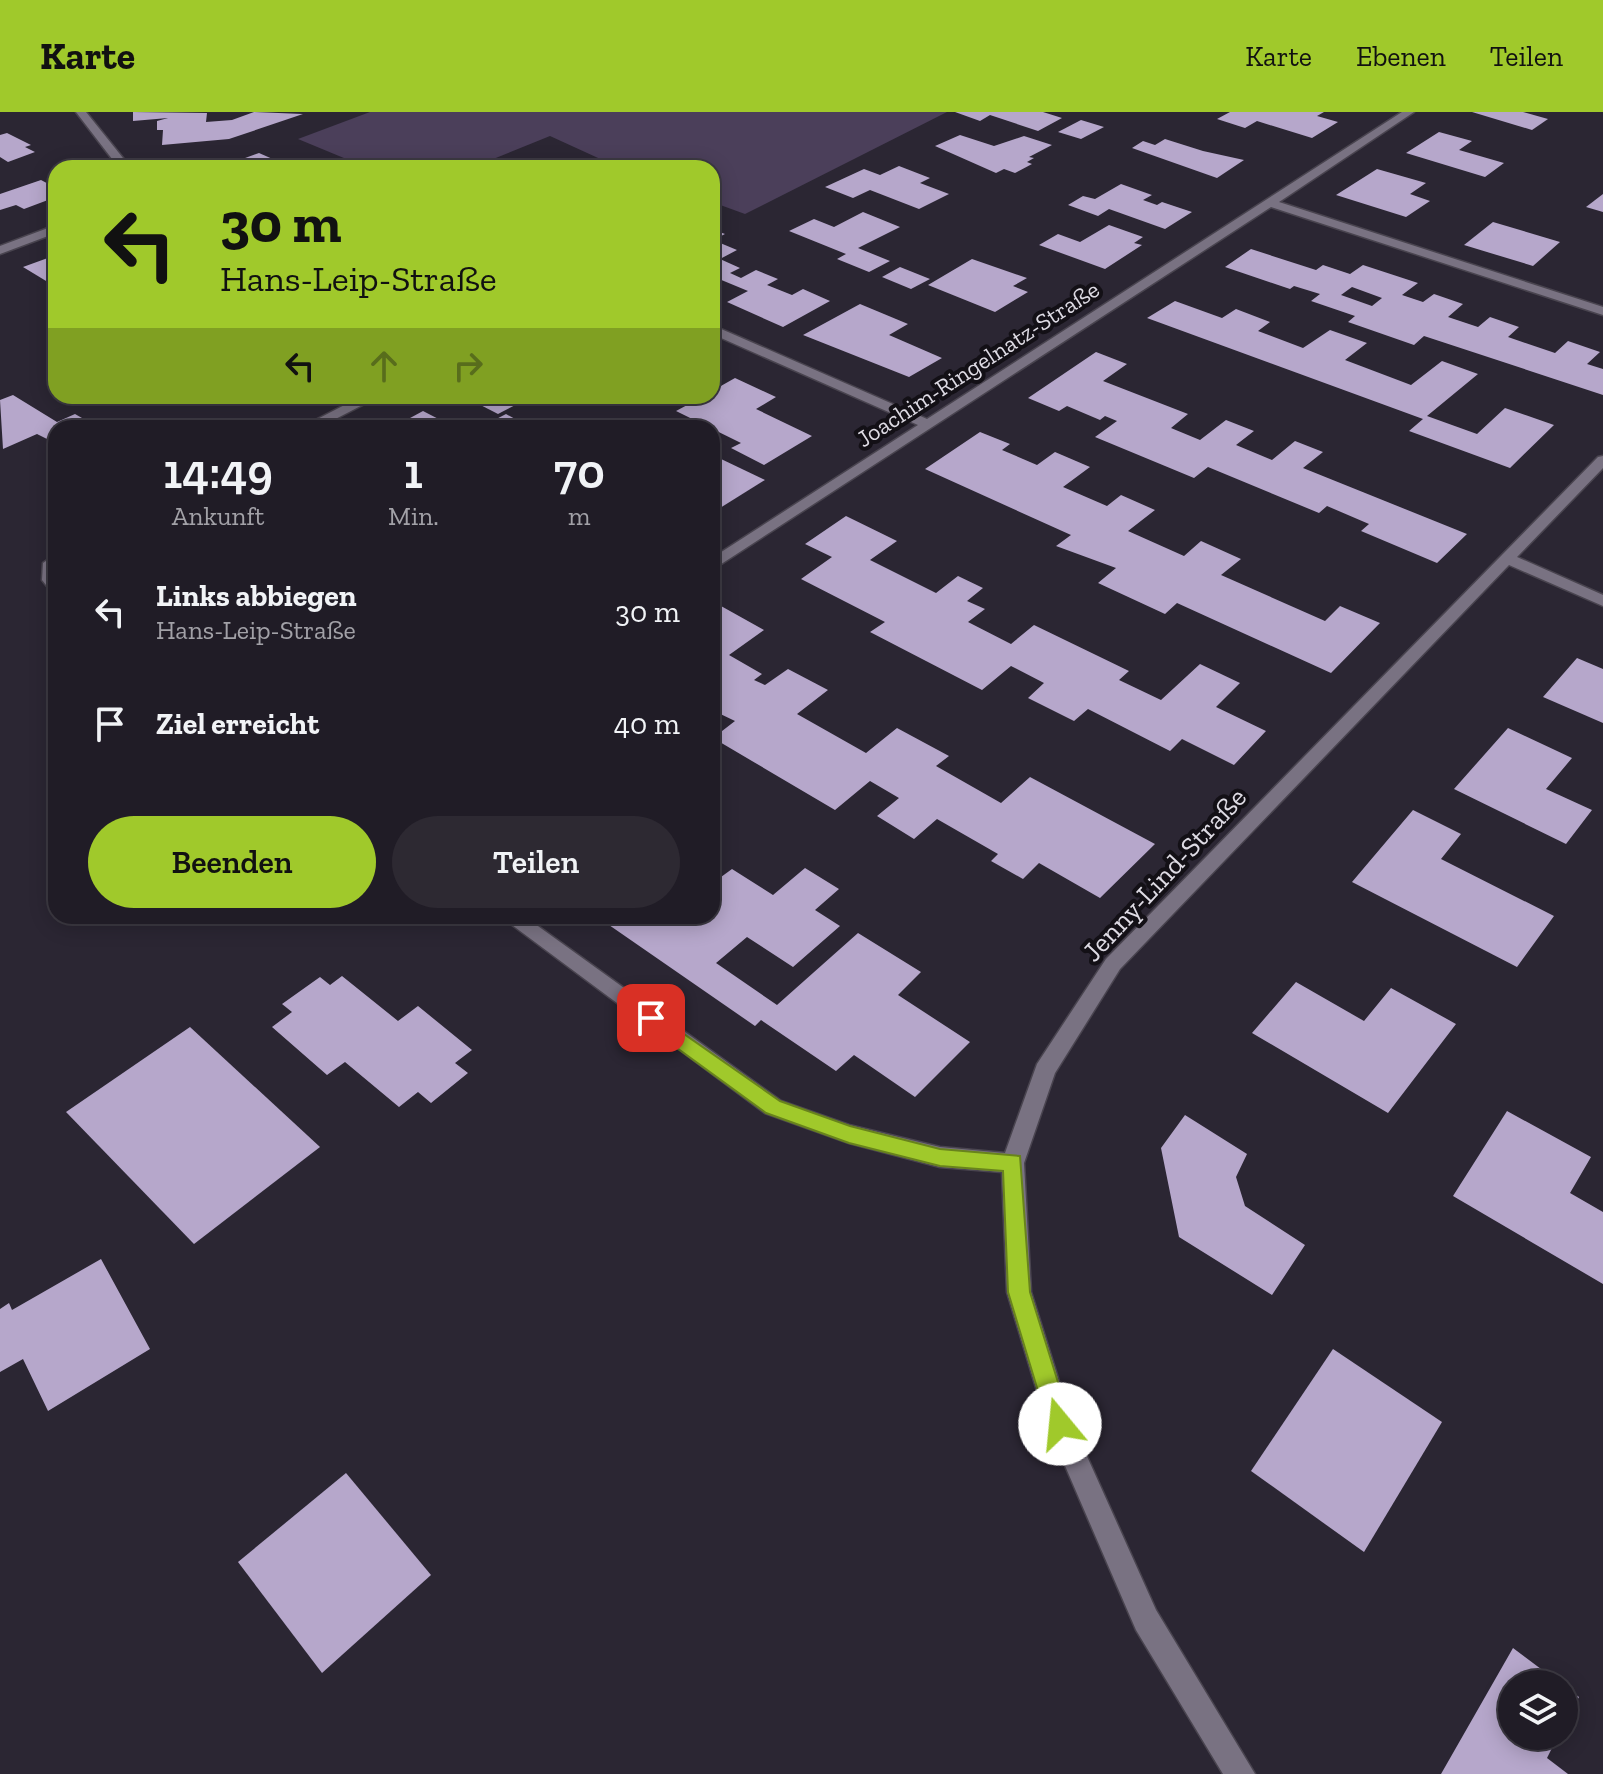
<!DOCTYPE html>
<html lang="de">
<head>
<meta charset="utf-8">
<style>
	:root { --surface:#201c26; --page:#2d2932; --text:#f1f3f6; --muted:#a2a1a7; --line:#3d3a43; --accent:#a0c92b }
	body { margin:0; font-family:"Zilla Slab",serif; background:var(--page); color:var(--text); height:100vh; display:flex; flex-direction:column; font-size:30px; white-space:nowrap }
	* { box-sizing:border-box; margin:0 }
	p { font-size:26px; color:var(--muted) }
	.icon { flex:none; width:44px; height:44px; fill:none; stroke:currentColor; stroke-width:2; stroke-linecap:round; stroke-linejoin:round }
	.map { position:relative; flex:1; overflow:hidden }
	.drawer { position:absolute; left:48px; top:308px; width:672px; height:504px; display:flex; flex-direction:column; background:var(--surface); border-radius:24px; box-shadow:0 4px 20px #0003,0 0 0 2px var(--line) }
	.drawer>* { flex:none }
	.guide { position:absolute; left:48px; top:48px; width:672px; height:244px; border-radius:24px; box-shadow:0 4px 20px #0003,0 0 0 2px var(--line); background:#a0c92b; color:#111; overflow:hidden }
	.controls { position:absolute; left:1498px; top:1558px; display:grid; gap:16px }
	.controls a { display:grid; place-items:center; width:80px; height:80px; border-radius:50%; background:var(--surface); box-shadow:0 4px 20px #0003,0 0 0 2px var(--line); font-size:40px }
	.pin { position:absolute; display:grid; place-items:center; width:68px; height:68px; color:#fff; margin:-34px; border-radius:16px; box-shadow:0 4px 12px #0006 }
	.me { position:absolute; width:88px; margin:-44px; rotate:343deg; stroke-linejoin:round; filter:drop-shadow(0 0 6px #0008) }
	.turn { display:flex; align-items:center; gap:28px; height:168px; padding:0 40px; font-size:36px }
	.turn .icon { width:104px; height:104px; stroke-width:2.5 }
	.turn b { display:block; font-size:56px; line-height:68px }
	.lanes { display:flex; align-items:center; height:76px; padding:0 40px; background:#0003; justify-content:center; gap:40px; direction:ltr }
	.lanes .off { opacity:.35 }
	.eta { display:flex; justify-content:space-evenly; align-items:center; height:136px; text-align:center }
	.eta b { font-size:48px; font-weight:600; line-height:56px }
	.primary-button { display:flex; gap:16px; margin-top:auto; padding:16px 40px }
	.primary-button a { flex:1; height:92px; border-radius:48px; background:var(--accent); color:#111; font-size:32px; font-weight:600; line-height:92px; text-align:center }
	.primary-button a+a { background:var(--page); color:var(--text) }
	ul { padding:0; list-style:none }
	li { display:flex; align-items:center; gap:24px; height:112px; padding:0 40px }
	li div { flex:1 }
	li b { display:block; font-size:30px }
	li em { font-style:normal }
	header { display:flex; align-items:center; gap:48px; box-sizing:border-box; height:112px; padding:0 40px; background:var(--accent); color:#111 }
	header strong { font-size:38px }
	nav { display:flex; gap:44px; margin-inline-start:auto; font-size:28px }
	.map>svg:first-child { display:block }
	.green { fill:#4b3f5a }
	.building { fill:#b6a7cb; fill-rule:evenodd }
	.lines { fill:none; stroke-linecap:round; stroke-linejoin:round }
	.street-casing { stroke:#49444f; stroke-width:3 }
	.street { fill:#797282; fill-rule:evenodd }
	.route { fill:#a0c92b; stroke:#68831c; stroke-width:2 }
	.labels { text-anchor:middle; stroke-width:8; stroke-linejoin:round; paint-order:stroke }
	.far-street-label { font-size:24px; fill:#dedbe4; stroke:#131016 }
	.street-label { font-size:28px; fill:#dedbe4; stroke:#131016 }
</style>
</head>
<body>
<header>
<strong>Karte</strong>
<nav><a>Karte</a><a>Ebenen</a><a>Teilen</a></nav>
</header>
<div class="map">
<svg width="1603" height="1662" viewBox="0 0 1603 1662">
	<rect width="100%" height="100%" fill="#2b2633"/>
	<polygon class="green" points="370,0 947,0 745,102 712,90 712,56 620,56 550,24 471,56 368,56 298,27"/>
	<g class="building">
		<polygon points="133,0 207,1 206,10 232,8 254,0 303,2 229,27 162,33 163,18 157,18 157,9 168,6 133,9"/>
		<polygon points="955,0 1043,0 1062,6 1038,19 990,3 980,9"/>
		<polygon points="1230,0 1324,0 1317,4 1338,10 1312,26 1257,9 1245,16 1217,7"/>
		<polygon points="1472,0 1523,0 1548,7 1532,18"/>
		<polygon points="1081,8 1104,15 1081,27 1058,20"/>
		<polygon points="1439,20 1472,29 1459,38 1504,51 1485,65 1406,41"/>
		<polygon points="7,21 31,33 25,35 35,40 8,50 0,45 0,23"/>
		<polygon points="960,23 994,34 1024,24 1052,33 1029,45 1034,46 1027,50 1032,52 1015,61 1004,57 996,61 935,34"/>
		<polygon points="1165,27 1203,39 1244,48 1217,66 1132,36 1143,29 1155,33"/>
		<polygon points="259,41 293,56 218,56"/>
		<polygon points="899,54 930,66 920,71 949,82 919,97 870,78 853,86 825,75 864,57 880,63"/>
		<polygon points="1377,57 1426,71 1410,82 1430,89 1406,105 1336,83"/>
		<polygon points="41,68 56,76 52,77 56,85 24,97 16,93 0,98 0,82"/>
		<polygon points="1121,72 1152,83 1143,88 1157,93 1162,90 1192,100 1165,117 1109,97 1098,104 1068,93 1083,84 1095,87"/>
		<polygon points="1603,82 1603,100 1586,95"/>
		<polygon points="863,100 900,115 858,136 890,149 869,160 837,147 846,142 789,119 814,107 834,115"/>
		<polygon points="1493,110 1560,130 1533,154 1464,133"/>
		<polygon points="1109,113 1143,125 1134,131 1142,133 1105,157 1039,133 1058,122 1080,130"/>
		<polygon points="712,117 725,122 713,128 737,138 720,147 740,156 730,161 741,166 756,158 778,167 767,173 792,183 803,177 830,189 783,215 727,190 748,179 719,167 712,170"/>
		<path d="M1251,137l65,21 7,-5 27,9 13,-9 55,18 -16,12 21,7 11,-8 29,10 -15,13 30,10 12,-10 29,10 -11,10 47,16 13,-12 32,11 -13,12 16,5v26l-179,-59 -10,9 -66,-23 7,-6 -44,-15 9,-7 -26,-8 -4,3 -65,-22zM1352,175l30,11 -10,8 -31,-11z"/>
		<polygon points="56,143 56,175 23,155"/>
		<polygon points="972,147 1027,166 1013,174 1028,180 995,200 928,173"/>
		<polygon points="900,155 930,167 911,177 882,165"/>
		<polygon points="1175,189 1222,206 1236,197 1270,210 1258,219 1303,236 1330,218 1367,231 1345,248 1411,273 1442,249 1478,262 1427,304 1477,322 1505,296 1554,313 1510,356 1409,319 1423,307 1147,206"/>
		<polygon points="860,192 908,212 889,223 942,246 909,265 803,223"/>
		<polygon points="1096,240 1127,252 1103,269 1188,302 1171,316 1200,328 1226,308 1254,319 1236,333 1272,348 1295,329 1323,340 1303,356 1467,422 1437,451 1361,419 1369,412 1327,394 1319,401 1208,355 1194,366 1095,325 1117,309 1105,304 1100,308 1067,294 1059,299 1028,286"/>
		<polygon points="735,266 776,285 756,297 812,324 764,353 731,336 741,331 676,299 704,284 712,284 712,279"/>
		<polygon points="13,283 57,310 75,302 89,310 76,316 56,316 56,325 49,328 37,322 3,337 0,288"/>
		<polygon points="253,284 298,284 282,291 275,287 265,291"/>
		<polygon points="463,284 533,284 498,302"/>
		<polygon points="423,299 456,316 407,316 399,312"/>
		<polygon points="506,302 531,316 479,316"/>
		<polygon points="980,320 1010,332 1002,338 1037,353 1055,340 1090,355 1063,375 1107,394 1121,383 1155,398 1128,419 1184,444 1201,429 1241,447 1221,463 1325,509 1340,494 1380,511 1331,561 1177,491 1165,502 1098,471 1116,456 1056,434 1071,423 925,357"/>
		<polygon points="719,346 765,368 712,401 712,350"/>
		<polygon points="846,404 897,429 870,448 936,481 958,464 983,476 967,489 985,497 968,510 1011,532 1034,513 1129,559 1119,568 1161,588 1200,552 1240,571 1216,595 1266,619 1234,653 1182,627 1170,639 1088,597 1074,609 1028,586 1044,571 1011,554 982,578 870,520 885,510 801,467 832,445 805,432"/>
		<polygon points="721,494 764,518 729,543 762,562 754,568 765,573 788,557 828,578 797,602 866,641 897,616 949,644 936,654 1001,691 1030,665 1155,732 1100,786 1039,751 1023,767 991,749 998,742 937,707 914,727 877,704 899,686 870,669 835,698 713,626 735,609 712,598 712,501"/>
		<polygon points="1577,546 1603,557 1603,611 1543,585"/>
		<polygon points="1508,616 1572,646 1546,677 1592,698 1566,732 1454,677"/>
		<polygon points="1413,698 1461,722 1441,747 1554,804 1517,855 1352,770"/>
		<polygon points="805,756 839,777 815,798 840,814 793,855 747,825 716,851 777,893 858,821 921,860 898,883 970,930 915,985 854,943 836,959 761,908 755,914 596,804 712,804 712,759 721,765 732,757 773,783"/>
		<polygon points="342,864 398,909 418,894 472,938 455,951 468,961 431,991 418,980 399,995 345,950 327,963 272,915 292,900 282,892 320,865 330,873"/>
		<polygon points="1296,870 1364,909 1391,876 1456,912 1388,1001 1252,921"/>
		<polygon points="190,915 320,1035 194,1132 66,1000"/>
		<polygon points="1507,999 1591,1045 1570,1081 1603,1100 1603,1172 1453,1084"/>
		<polygon points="1185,1003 1247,1042 1236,1065 1245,1094 1305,1133 1272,1183 1179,1125 1161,1036"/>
		<polygon points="101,1147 150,1237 48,1299 23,1247 0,1260 0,1197 9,1191 12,1198"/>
		<polygon points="1333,1237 1442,1310 1364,1440 1251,1359"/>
		<polygon points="346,1361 431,1463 322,1561 238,1450"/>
		<polygon points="1513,1536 1561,1572 1512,1572 1512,1624 1558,1624 1547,1646 1568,1662 1441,1662"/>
		<polygon points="1564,1574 1579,1585 1564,1613"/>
	</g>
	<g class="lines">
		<defs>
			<g id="street">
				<polygon points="76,0 86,0 131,56 119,56"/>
				<polygon points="1402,0 1414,0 1279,90 1603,195 1603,203 1271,95 712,458 712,446 918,313 712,222 712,213 927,307"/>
				<polygon points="56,113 56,121 0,142 0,134"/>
				<polygon points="362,284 380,284 318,316 300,316"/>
				<polygon points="1603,344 1603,356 1517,445 1603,483 1603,494 1509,453 1120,857 1055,961 1024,1051 1031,1180 1072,1311 1156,1498 1255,1662 1223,1662 1136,1518 1047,1312 1007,1180 1002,1060 940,1055 849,1031 765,1001 500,804 524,804 781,989 849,1013 940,1035 1005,1041 1037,952 1106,847 1598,345"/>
				<polygon points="56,442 56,480 50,478 42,468 43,451"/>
			</g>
		</defs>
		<use href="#street" class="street-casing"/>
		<use href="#street" class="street"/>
	</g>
	<polygon class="route" points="651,899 780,989 850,1014 940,1037 1020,1044 1030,1180 1071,1312 1068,1320 1060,1324 1051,1320 1048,1312 1008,1180 1003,1059 940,1054 849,1031 766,1001 644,912 644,901"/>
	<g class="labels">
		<g class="far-street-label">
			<text transform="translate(978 252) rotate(-33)" y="8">Joachim-Ringelnatz-Straße</text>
		</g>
		<g class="street-label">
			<text transform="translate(1164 762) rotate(-47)" y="10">Jenny-Lind-Straße</text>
		</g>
	</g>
</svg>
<div class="controls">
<a><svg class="icon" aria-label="layers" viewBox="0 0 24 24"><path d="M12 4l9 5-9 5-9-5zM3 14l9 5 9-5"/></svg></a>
</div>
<div class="pin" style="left:651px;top:906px;background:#d93025"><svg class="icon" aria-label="arrive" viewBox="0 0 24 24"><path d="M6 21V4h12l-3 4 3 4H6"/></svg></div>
<svg class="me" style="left:1060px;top:1312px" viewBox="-20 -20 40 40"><circle r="19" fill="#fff"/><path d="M0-13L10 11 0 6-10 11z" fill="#a0c92b"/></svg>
<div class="guide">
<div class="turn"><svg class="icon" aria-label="left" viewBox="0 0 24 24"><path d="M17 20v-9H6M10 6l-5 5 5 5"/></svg><div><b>30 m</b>Hans-Leip-Straße</div></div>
<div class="lanes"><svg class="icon" aria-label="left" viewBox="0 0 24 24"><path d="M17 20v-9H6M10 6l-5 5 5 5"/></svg><svg class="icon off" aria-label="ahead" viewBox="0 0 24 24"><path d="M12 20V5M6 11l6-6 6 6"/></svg><svg class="icon off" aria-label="right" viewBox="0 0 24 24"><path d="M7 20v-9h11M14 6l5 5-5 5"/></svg></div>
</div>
<section class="drawer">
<div class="eta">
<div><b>14:49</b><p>Ankunft</p></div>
<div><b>1</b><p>Min.</p></div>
<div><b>70</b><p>m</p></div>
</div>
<ul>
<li><svg class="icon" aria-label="left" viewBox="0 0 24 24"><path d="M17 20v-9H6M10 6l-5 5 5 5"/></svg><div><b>Links abbiegen</b><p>Hans-Leip-Straße</p></div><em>30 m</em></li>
<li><svg class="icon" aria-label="arrive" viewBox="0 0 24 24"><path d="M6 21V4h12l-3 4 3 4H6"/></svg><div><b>Ziel erreicht</b></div><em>40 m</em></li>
</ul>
<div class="primary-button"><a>Beenden</a><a>Teilen</a></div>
</section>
</div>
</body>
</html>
